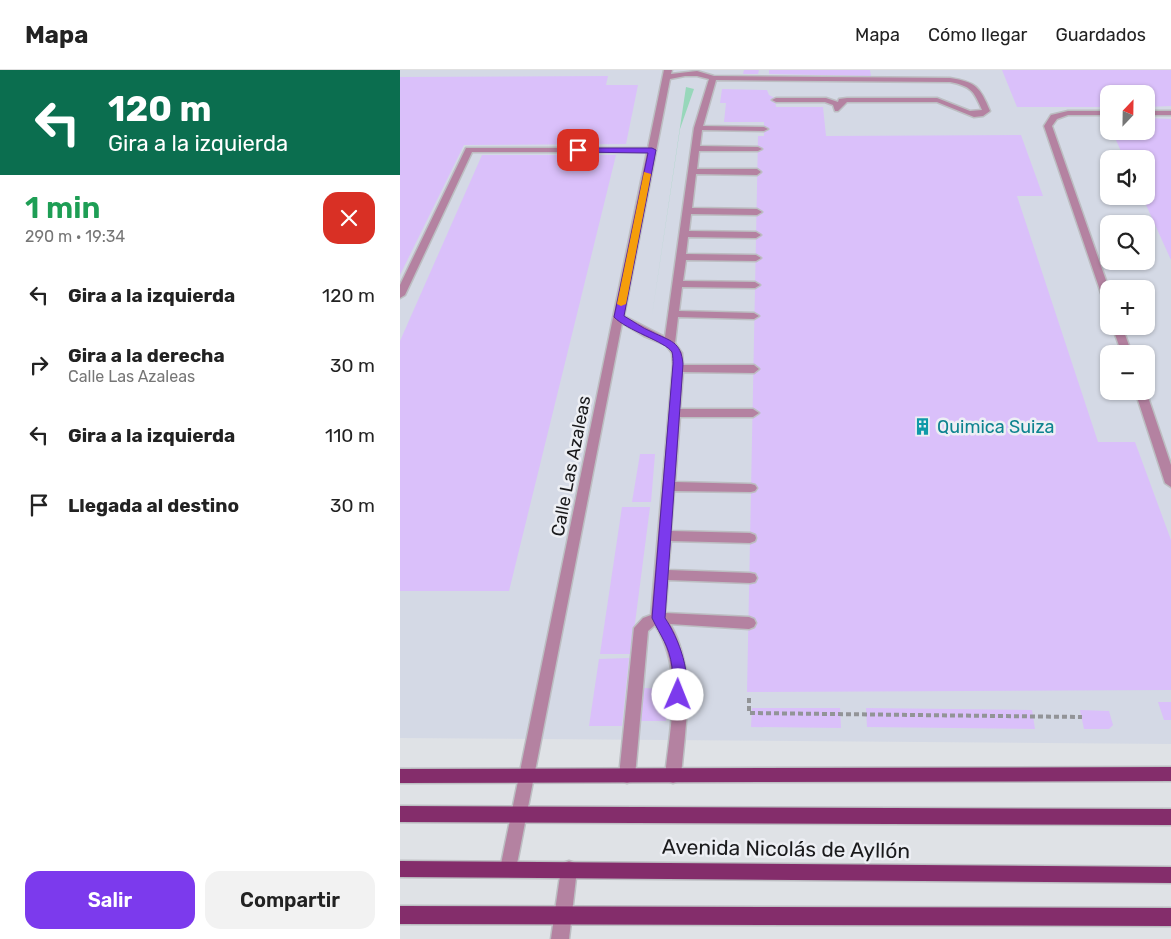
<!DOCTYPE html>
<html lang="es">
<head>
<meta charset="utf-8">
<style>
	:root { --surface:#fff; --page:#f2f2f2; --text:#222; --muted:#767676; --line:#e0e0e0; --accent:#7c3aed }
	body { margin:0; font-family:Rubik,sans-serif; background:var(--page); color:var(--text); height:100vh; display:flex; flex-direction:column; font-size:19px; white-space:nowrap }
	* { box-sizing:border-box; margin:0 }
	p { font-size:16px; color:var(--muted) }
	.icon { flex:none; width:28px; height:28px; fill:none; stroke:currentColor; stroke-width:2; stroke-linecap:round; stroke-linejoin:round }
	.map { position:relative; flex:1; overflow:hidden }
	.sheet { display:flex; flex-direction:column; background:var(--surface); width:400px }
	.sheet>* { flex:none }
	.banner { background:#0b6e4f; color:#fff; overflow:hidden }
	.needle { width:32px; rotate:22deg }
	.controls { position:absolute; left:700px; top:15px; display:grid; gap:10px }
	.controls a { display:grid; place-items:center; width:55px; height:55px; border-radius:10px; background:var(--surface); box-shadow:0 1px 4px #0004; font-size:25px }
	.pin { position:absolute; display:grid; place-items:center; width:42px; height:42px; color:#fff; margin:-21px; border-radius:10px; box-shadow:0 2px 8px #0006 }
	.me { position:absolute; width:55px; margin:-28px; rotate:1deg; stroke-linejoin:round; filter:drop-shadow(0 0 4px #0008) }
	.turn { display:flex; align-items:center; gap:18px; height:105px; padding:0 25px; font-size:22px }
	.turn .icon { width:65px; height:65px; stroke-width:2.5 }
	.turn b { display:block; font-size:35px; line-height:42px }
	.round { display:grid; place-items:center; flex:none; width:52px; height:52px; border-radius:15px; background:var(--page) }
	.headline { display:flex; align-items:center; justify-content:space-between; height:85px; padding:0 25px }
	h1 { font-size:30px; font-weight:600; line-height:38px; color:#1e9e55 }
	.cta { display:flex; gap:10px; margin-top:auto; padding:10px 25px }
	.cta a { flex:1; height:58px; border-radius:15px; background:var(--accent); color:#fff; font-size:20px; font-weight:600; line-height:58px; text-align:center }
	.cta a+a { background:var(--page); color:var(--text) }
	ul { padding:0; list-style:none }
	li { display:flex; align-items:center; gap:15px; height:70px; padding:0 25px }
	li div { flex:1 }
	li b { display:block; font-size:19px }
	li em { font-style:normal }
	header { display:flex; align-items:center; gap:30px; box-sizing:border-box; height:70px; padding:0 25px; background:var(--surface); border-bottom:1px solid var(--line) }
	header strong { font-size:24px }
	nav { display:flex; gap:28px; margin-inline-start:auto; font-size:18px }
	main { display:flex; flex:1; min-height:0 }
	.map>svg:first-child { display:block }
	.built { fill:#d4d9e5; fill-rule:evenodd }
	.green { fill:#97d7ba }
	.building { fill:#dac0fa }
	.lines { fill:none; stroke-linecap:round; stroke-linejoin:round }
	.minor-casing { stroke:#bcbec2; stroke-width:3 }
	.major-casing { stroke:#bcbec2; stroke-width:3 }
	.path { stroke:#929497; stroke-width:4; stroke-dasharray:5 3; stroke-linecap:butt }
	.minor { fill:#b482a1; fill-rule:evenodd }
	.major { fill:#842d6b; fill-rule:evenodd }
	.route { fill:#7c3aed; stroke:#51269a }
	.slow { fill:#f59e0b }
	.labels { text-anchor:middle; stroke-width:5; stroke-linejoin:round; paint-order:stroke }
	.culture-label { font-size:18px; fill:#0d838f; stroke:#edeff4; text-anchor:start }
	.street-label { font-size:18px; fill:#1a1a1c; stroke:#edeff4 }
	.near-street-label { font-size:21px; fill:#1a1a1c; stroke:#edeff4 }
</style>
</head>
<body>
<header>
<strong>Mapa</strong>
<nav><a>Mapa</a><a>Cómo llegar</a><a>Guardados</a></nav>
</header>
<main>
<section class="sheet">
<div class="banner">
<div class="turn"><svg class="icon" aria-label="left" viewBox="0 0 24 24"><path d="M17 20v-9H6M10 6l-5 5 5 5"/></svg><div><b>120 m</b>Gira a la izquierda</div></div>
</div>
<div class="headline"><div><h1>1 min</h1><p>290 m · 19:34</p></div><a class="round" style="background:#d93025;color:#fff"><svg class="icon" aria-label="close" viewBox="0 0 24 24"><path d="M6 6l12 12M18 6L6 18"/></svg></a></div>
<ul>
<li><svg class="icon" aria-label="left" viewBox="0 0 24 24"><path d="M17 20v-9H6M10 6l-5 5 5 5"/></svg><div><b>Gira a la izquierda</b></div><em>120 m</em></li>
<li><svg class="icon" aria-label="right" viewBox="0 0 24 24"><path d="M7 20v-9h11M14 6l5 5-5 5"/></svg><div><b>Gira a la derecha</b><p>Calle Las Azaleas</p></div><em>30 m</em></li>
<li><svg class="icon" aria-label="left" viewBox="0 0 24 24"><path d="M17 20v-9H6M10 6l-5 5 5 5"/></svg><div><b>Gira a la izquierda</b></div><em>110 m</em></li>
<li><svg class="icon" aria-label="arrive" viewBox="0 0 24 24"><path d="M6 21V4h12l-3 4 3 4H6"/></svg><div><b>Llegada al destino</b></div><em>30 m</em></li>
</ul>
<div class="cta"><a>Salir</a><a>Compartir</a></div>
</section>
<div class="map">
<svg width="771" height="869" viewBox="0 0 771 869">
	<rect width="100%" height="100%" fill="#dfe2e6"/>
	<path class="built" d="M0,0h771v674l-771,-6zM709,24h37v37h-37zM709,89h37v37h-37zM709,154h37v37h-37zM709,219h37v37h-37zM709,284h37v37h-37z"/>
	<polygon class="green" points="286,17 294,19 280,59 251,252"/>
	<g class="building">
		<polygon points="344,0 359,0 358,4 343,4"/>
		<polygon points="369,0 470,0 471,6 369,4"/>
		<polygon points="602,0 771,0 771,36 746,37 746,24 709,24 709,37 617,37"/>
		<polygon points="208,6 206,15 238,15 226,74 64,75 0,205 0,7"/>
		<polygon points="322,19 367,20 369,25 375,28 376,37 423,37 426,66 621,65 643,126 617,126 698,372 735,372 771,470 771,620 347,622 358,66 364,66 364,52 324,52 326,33 320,33"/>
		<polygon points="746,48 771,49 771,190 742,126 746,126 746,89 724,88 712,61 746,61"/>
		<polygon points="82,85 216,85 109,521 0,521 0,271"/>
		<polygon points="240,384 255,384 251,432 232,432"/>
		<polygon points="222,437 250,437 231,584 200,584"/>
		<polygon points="229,588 222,656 189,656 199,589"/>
		<polygon points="244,618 268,619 266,651 241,651"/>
		<polygon points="758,632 771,632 771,650 764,650"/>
		<polygon points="352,638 440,638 441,658 351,657"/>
		<polygon points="466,638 632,640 635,659 467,657"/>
		<polygon points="680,640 709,641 713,655 709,659 684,659"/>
	</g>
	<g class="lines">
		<defs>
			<g id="minor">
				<path d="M264,0h8l-1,4 26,-3 17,5 236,2c26,4 30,9 40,33l-7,5 -9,1 -37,-15h-90l-9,9h-3l-2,-6 -8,-3h-49l-4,-2 4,-2h50l12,4 1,-3 8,-1h90l33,13 12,-1c-8,-19 -11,-24 -32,-28l-234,-2 -13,46 61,1 4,2 -4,2 -62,-1 -2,16 58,1 4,2 -4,2h-59l-2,18h60l4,3 -4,3 -61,-1 -4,34 65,1 5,3 -5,3 -66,-1 -2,17 67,1 5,3 -5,3 -68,-1 -2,17 70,1 5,3 -5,3 -70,-1 -3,21 72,1 5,3 -5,3 -73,-1 -3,24 75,2 5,3 -5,3 -76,-2 -3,26 7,10 1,12h71l5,4 -5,4 -71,-1 -3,37h73l6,4 -6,4h-73l-5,65 76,2 4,1 2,3 -2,3 -4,1 -77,-1 -3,40 79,2 5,2 1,3 -1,3 -5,2 -79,-2 -3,29 82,3 5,1 2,4 -2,4 -5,1 -82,-3 -3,33 84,4 5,2 2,4 -2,4 -5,2 -79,-5c27,46 15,102 11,152l-2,5 -6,2 -6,-2 -2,-5c5,-49 19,-107 -10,-151l-7,6 -13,145 -2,5 -6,2 -6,-2 -2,-5 15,-148 9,-10 8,-3 22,-251 -1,-11 -6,-8 -22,-9 -22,-13 -106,546 -2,6 -6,2 -6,-2 -2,-6 147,-717h-175l-67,143 -5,3v-13l66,-137h182zM285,6h12l12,3 -15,49 -29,209 -41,-21 46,-237z"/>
				<polygon points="668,41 709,41 709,45 668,45 657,49 652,56 709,219 709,235 704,232 644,56 651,45"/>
				<rect x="746" y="41" width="25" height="4"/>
				<polygon points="712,256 722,256 732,284 722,284"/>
				<polygon points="735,321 746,321 771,395 771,417 765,413"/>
				<polygon points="169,791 175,793 177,799 169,869 151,869 161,799 163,793"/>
			</g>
			<g id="major">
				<polygon points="771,697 771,711 0,713 0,699"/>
				<polygon points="0,736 771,739 771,755 0,752"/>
				<polygon points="0,791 771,797 771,813 0,807"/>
				<polygon points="0,836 771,838 771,856 0,854"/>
			</g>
		</defs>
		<use href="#minor" class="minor-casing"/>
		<use href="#major" class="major-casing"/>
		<polyline class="path" points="349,628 349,643 682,647"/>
		<use href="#minor" class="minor"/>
		<use href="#major" class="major"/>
	</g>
	<path class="route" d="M178,78h74l4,2 -32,166c9,5 18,12 28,16 18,9 29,9 31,32l-18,254c13,19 29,59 18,82l-5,1 -5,-1c-4,-10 0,-22 -1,-33 -3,-22 -11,-30 -20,-49l21,-254c0,-3 0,-8 -1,-12 -6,-10 -46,-22 -58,-35l34,-164 -72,-1v-3z"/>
	<polygon class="slow" points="244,102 251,104 226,234 221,236 217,234"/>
	<defs>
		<symbol id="building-bare" viewBox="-9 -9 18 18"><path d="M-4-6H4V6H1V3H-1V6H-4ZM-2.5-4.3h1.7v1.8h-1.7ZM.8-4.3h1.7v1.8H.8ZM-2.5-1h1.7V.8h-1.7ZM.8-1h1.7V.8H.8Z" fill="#0f9aa8" stroke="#edeff4" stroke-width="2.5" paint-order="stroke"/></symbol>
	</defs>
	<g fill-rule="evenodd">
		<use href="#building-bare" x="510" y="344" width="25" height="25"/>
	</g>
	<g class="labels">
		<g class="culture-label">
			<text x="537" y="363">Quimica Suiza</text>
		</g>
		<g class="street-label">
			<text transform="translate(171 396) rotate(-79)" y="6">Calle Las Azaleas</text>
		</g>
		<g class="near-street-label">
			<text transform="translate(386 779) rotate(1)" y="7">Avenida Nicolás de Ayllón</text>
		</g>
	</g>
</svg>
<div class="controls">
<a><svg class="needle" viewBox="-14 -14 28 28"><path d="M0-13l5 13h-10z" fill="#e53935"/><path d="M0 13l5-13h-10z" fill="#767676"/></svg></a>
<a><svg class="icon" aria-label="sound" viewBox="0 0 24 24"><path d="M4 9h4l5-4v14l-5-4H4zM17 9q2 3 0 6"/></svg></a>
<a><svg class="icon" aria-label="search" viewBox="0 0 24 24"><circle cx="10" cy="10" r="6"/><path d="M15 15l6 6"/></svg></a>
<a>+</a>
<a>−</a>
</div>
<div class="pin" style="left:178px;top:80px;background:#d93025"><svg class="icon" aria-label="arrive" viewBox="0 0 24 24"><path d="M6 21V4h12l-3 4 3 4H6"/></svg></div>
<svg class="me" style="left:278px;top:625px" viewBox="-20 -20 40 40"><circle r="19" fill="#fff"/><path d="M0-13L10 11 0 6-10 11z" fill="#7c3aed"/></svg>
</div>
</main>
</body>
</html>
